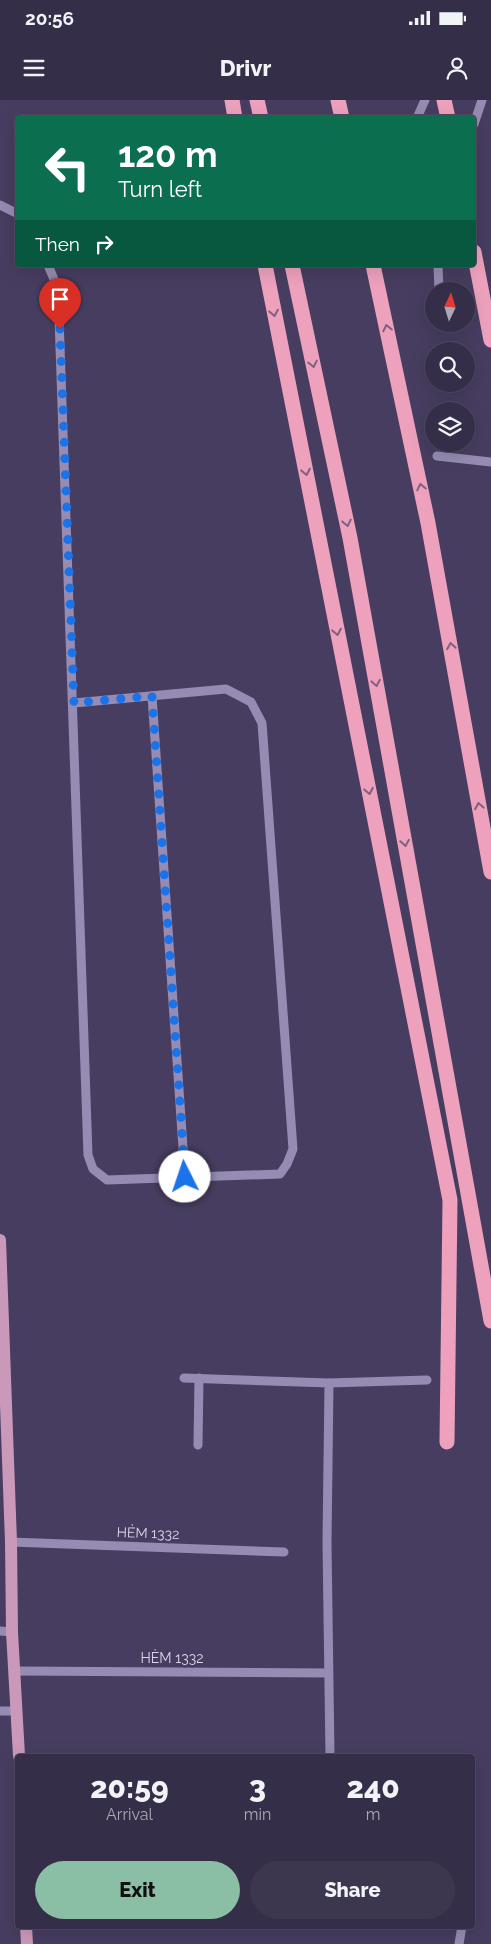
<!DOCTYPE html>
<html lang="en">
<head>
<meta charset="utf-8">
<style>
	:root { --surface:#352e48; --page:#3d364f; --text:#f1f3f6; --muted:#aaa8b4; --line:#4f4a60; --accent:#8abfa5 }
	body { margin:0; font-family:Raleway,sans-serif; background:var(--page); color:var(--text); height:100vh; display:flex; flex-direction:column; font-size:19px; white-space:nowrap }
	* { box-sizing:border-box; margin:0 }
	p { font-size:16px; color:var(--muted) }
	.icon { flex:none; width:28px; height:28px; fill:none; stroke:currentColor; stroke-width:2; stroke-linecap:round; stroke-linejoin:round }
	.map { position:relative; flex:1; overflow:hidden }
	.panel { position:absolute; left:15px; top:1654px; width:460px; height:175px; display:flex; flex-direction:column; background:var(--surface); border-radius:5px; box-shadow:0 5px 20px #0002,0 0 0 1px var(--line) }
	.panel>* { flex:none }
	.hud { position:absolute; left:15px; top:15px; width:461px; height:152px; border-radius:5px; box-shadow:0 5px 20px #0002,0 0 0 1px var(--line); background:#0b6e4f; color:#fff; overflow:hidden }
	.needle { width:32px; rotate:4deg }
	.buttons { position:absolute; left:425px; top:182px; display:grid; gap:10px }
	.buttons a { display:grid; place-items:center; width:50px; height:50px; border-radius:50%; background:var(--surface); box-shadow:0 5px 20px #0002,0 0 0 1px var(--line); font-size:25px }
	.pin { position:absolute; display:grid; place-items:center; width:42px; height:42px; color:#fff; margin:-51px -21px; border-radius:50% 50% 50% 0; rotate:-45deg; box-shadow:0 0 5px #0007 }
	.pin .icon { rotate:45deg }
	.me { position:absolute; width:55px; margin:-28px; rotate:356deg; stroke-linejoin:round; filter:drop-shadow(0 0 4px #0008) }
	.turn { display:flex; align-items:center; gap:18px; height:105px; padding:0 20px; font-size:22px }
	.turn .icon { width:65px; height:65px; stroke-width:2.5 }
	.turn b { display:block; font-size:35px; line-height:42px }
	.then { display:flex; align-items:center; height:48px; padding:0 20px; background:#0003; gap:10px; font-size:19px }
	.eta { display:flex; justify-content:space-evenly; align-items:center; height:85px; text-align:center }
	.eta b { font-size:30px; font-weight:800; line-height:35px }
	.action { display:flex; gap:10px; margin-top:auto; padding:10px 20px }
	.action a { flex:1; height:58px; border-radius:30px; background:var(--accent); color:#111; font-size:20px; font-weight:800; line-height:58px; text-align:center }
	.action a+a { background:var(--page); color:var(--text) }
	.status { display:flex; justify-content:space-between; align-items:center; height:35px; padding:0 25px; background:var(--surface); direction:ltr }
	.status svg { height:14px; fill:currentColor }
	header { display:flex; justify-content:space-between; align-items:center; height:65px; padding:0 20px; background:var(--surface); font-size:22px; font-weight:800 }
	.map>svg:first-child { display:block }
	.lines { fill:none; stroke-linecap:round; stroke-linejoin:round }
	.minor { stroke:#968cb3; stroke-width:9 }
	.major { stroke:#ca99b9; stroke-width:12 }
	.highway { stroke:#eda1bd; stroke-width:15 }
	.oneway { stroke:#816081 }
	.route { stroke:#1a73e8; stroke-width:9; stroke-dasharray:0 16.2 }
	.labels { text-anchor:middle; stroke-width:5; stroke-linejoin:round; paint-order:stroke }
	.street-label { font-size:14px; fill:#dbd6eb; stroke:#473d60 }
</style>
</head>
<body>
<div class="status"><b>20:56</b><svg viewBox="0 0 49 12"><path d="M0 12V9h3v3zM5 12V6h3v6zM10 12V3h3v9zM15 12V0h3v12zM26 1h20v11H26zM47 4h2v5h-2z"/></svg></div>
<header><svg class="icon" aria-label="menu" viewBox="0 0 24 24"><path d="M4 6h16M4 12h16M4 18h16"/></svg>Drivr<svg class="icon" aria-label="person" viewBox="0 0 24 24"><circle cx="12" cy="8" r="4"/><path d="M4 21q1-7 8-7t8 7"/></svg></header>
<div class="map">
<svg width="491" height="1844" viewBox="0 0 491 1844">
	<rect width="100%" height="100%" fill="#473d60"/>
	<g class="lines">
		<g class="minor">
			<polyline points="417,18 425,0"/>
			<polyline points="474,24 482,0"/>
			<polyline points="0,105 18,114"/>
			<polyline points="48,165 58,189 88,1055 93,1069 107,1080 280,1074 287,1064 293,1049 262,623 251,602 226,589 74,603"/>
			<polyline points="438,165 439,191"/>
			<polyline points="437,356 491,362"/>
			<polyline points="152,596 185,1077"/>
			<polyline points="184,1278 329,1283 327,1443 330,1656"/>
			<polyline points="329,1283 427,1280"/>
			<polyline points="198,1345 199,1278"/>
			<polyline points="11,1442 284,1452"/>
			<polyline points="0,1531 12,1532"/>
			<polyline points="16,1571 327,1573"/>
			<polyline points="0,1611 17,1611"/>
			<polyline points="459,1844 462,1826"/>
		</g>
		<g class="major">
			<polyline points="0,1140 11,1442 12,1532 19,1656"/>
			<polyline points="26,1826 27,1844"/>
		</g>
		<g class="highway">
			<polyline points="232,0 235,18"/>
			<polyline points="257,0 261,18"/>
			<polyline points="338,0 342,18"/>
			<polyline points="444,0 448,18"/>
			<polyline points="474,152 491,240"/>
			<polyline points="265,165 450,1100 447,1342"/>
			<polyline points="292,165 350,438 491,1221"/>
			<polyline points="373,165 428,423 491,772"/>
		</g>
	</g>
	<defs><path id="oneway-chevron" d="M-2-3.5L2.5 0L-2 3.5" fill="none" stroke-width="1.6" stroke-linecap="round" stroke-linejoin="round" transform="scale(1.25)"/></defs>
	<g class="oneway">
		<use href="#oneway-chevron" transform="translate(274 213) rotate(79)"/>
		<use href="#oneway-chevron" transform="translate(387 228) rotate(-102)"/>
		<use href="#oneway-chevron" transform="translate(313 264) rotate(78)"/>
		<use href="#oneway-chevron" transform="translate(306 372) rotate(79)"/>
		<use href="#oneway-chevron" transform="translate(421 387) rotate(-102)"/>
		<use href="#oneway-chevron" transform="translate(347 423) rotate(78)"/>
		<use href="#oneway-chevron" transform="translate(337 532) rotate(79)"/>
		<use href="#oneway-chevron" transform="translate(451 546) rotate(-100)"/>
		<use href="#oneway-chevron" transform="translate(376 583) rotate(80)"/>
		<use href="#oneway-chevron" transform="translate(369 691) rotate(79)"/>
		<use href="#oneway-chevron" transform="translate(479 706) rotate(-100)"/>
		<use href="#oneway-chevron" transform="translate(405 743) rotate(80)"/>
	</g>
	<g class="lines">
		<polyline class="route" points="60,229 74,603 152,596 185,1077"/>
	</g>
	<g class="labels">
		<g class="street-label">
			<text transform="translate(148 1433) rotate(2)" y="5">HẺM 1332</text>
			<text x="172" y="1563">HÈM 1332</text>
		</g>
	</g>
</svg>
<div class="buttons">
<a><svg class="needle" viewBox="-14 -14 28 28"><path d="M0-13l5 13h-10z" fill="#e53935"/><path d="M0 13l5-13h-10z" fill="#aaa8b4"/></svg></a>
<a><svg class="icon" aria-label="search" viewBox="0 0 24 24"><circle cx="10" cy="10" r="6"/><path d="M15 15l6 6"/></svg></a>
<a><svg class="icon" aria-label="layers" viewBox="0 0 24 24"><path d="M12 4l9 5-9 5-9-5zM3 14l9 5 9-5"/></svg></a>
</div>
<div class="pin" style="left:60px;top:229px;background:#d93025"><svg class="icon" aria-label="arrive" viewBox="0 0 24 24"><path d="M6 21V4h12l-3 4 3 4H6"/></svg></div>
<svg class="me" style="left:185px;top:1077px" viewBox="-20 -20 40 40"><circle r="19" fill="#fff"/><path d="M0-13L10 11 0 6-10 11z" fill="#1a73e8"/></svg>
<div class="hud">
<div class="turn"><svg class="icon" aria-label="left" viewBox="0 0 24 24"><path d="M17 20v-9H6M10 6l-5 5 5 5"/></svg><div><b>120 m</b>Turn left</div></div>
<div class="then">Then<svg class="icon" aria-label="right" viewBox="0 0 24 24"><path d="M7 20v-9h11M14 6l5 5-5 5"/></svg></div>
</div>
<section class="panel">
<div class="eta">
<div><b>20:59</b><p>Arrival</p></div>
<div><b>3</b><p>min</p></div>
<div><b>240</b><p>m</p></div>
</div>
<div class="action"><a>Exit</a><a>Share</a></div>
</section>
</div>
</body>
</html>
